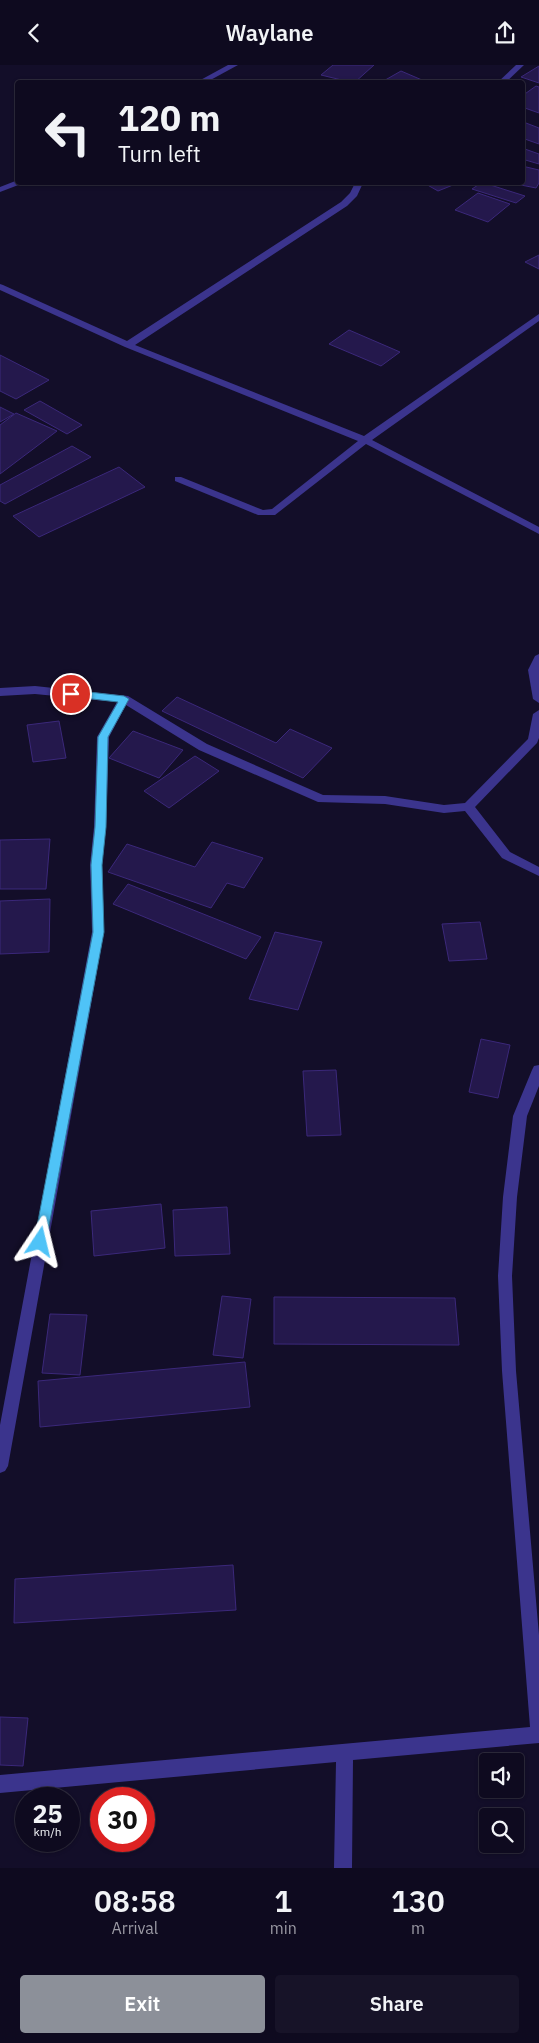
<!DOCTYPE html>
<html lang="en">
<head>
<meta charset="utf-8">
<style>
	:root { --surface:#0e0a1f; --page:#171328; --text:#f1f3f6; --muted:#9b9aa4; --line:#2e2b3d; --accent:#8c9099 }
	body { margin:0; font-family:"IBM Plex Sans",sans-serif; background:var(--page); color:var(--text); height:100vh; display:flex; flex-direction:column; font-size:19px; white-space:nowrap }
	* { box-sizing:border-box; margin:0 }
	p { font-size:16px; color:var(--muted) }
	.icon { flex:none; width:28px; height:28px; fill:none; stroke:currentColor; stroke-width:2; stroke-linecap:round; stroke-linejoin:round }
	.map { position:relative; height:1803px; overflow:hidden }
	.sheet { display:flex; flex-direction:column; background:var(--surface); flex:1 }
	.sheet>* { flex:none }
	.hud { position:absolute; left:15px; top:15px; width:510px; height:105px; border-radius:5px; box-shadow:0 1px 4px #0004,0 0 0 1px var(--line); background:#0e0a1f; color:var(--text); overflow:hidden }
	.buttons { position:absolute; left:479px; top:1688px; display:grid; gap:10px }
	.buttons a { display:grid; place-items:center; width:45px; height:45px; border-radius:5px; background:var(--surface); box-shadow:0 1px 4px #0004,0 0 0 1px var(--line); font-size:25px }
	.speed { position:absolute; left:15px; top:1722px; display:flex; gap:10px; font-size:25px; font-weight:700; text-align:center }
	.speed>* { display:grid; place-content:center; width:65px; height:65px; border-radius:50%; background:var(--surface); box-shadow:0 1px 4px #0004,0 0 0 1px var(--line); line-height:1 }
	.speed small { font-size:12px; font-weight:400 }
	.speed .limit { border:8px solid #d22; background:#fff; color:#111 }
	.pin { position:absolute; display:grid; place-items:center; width:42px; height:42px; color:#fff; margin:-21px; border:2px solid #fff; border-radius:50%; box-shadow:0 1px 5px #0007 }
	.me { position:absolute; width:55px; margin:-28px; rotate:10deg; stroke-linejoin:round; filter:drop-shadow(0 0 4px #0008) }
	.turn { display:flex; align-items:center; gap:18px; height:105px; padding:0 20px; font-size:22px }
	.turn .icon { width:65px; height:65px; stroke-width:2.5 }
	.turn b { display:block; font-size:35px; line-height:42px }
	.eta { display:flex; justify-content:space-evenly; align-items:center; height:85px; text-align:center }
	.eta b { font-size:30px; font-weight:600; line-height:35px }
	.action { display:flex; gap:10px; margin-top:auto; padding:10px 20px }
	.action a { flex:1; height:58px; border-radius:5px; background:var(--accent); color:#fff; font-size:20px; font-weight:600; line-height:58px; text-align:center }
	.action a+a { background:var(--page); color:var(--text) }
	header { display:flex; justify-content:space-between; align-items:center; height:65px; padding:0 20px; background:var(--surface); font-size:22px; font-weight:600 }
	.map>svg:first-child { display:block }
	.building { fill:#24184c; stroke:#3b287a }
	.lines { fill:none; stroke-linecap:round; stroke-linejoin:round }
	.minor { fill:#3b348d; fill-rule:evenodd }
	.route { fill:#4fc3f7; stroke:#337fa1 }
</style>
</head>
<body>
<header><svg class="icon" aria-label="back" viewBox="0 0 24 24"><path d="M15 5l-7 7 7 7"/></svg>Waylane<svg class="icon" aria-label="share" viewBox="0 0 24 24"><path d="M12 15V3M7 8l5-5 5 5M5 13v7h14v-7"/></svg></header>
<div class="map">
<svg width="539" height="1803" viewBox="0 0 539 1803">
	<rect width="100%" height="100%" fill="#130e29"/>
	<g class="building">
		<polygon points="333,0 374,0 354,18 321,10"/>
		<polygon points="539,1 539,18 521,12"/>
		<polygon points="401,6 429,18 380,18"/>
		<polygon points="536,21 539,22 539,48 522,42 522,31"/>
		<polygon points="526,58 539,63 539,79 522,73 522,60"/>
		<polygon points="522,83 539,89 539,99 522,94"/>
		<polygon points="522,101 539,105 539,118 536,123 511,118 522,118"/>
		<polygon points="424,118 458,118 438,126"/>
		<polygon points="481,118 484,118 525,131 516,138 472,124"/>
		<polygon points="478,128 510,139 488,157 455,145"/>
		<polygon points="539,190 539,204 525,197"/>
		<polygon points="349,265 400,287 381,301 329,279"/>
		<polygon points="0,290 49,315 16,334 0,326"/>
		<polygon points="40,336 82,360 67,369 24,345"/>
		<polygon points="0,342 14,349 0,357"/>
		<polygon points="16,348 57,366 0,409 0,360"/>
		<polygon points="72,381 91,392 5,439 0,436 0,420"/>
		<polygon points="119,402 145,422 39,472 13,451"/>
		<polygon points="177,632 276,678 290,664 332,683 303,713 162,646"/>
		<polygon points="59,656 66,693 33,697 27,660"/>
		<polygon points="133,666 183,685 159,713 109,693"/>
		<polygon points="195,691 219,706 169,743 144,726"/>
		<polygon points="50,774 46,824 0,824 0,775"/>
		<polygon points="212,777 263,793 244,823 227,818 211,843 108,807 127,779 195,802"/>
		<polygon points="128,819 261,872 246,894 113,839"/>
		<polygon points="50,834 49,887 0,889 0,836"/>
		<polygon points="480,857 487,894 449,896 442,859"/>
		<polygon points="275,867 322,877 298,945 249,934"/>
		<polygon points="481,974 510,980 498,1033 469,1027"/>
		<polygon points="336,1005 341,1070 307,1071 303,1006"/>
		<polygon points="161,1139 165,1183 94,1191 91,1146"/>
		<polygon points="227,1142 230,1189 175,1191 173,1145"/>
		<polygon points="222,1231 251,1234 243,1293 213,1290"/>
		<polygon points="274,1232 455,1233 459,1280 274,1279"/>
		<polygon points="50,1249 87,1250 80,1310 42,1308"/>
		<polygon points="245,1297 250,1342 40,1362 38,1316"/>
		<polygon points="233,1500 236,1545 14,1558 15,1514"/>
		<polygon points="0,1652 28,1653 23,1701 0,1700"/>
	</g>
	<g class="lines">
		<g class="minor">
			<polygon points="228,0 238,0 205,18 195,18"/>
			<polygon points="516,0 524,0 505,18 497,18"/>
			<polygon points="18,115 18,118 21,119 0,127 0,122"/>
			<polygon points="355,118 363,118 357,131 347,141 135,280 364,371 539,249 539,256 372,375 539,462 539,469 366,379 275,450 258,450 175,416 175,412 181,412 263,445 272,444 358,376 125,282 0,225 0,219 3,220 127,276 341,137 350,128"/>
			<polygon points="539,589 539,638 533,634 528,605 535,591"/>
			<polygon points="35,621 128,631 207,679 323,730 385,731 444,740 465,738 528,674 533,649 539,645 539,673 537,678 475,742 510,787 539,802 539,811 502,793 465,746 444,748 385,739 318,737 199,685 126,640 109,672 106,762 102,800 104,867 8,1401 5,1406 0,1408 0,1360 92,867 90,800 94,762 97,672 117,637 35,629 0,631 0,623"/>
			<polygon points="539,1000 539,1021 527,1051 517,1132 512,1211 516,1306 539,1570 539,1678 353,1695 352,1803 334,1803 336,1697 0,1728 0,1710 530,1662 502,1306 498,1211 503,1132 513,1051 532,1005 534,1001"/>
		</g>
	</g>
	<polygon class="route" points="71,625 124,631 129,634 108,672 106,762 102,800 104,867 46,1177 40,1183 34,1177 93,867 91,800 95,762 98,672 118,637 67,631 66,629"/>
</svg>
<div class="buttons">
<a><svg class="icon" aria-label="sound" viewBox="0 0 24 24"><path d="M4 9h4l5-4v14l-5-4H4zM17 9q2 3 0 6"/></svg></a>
<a><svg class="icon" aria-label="search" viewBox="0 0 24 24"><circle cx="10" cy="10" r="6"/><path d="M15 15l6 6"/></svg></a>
</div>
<div class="speed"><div>25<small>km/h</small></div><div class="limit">30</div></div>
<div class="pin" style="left:71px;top:629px;background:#d93025"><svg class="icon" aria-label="arrive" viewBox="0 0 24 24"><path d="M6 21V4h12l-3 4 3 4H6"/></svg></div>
<svg class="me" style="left:40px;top:1177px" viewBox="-20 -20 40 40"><path d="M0-17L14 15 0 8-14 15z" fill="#4fc3f7" stroke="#fff" stroke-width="4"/></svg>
<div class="hud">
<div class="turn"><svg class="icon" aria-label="left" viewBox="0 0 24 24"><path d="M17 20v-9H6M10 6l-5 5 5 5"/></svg><div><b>120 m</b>Turn left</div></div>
</div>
</div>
<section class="sheet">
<div class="eta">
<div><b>08:58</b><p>Arrival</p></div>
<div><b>1</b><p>min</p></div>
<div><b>130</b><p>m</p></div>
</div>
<div class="action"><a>Exit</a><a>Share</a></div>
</section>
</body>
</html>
